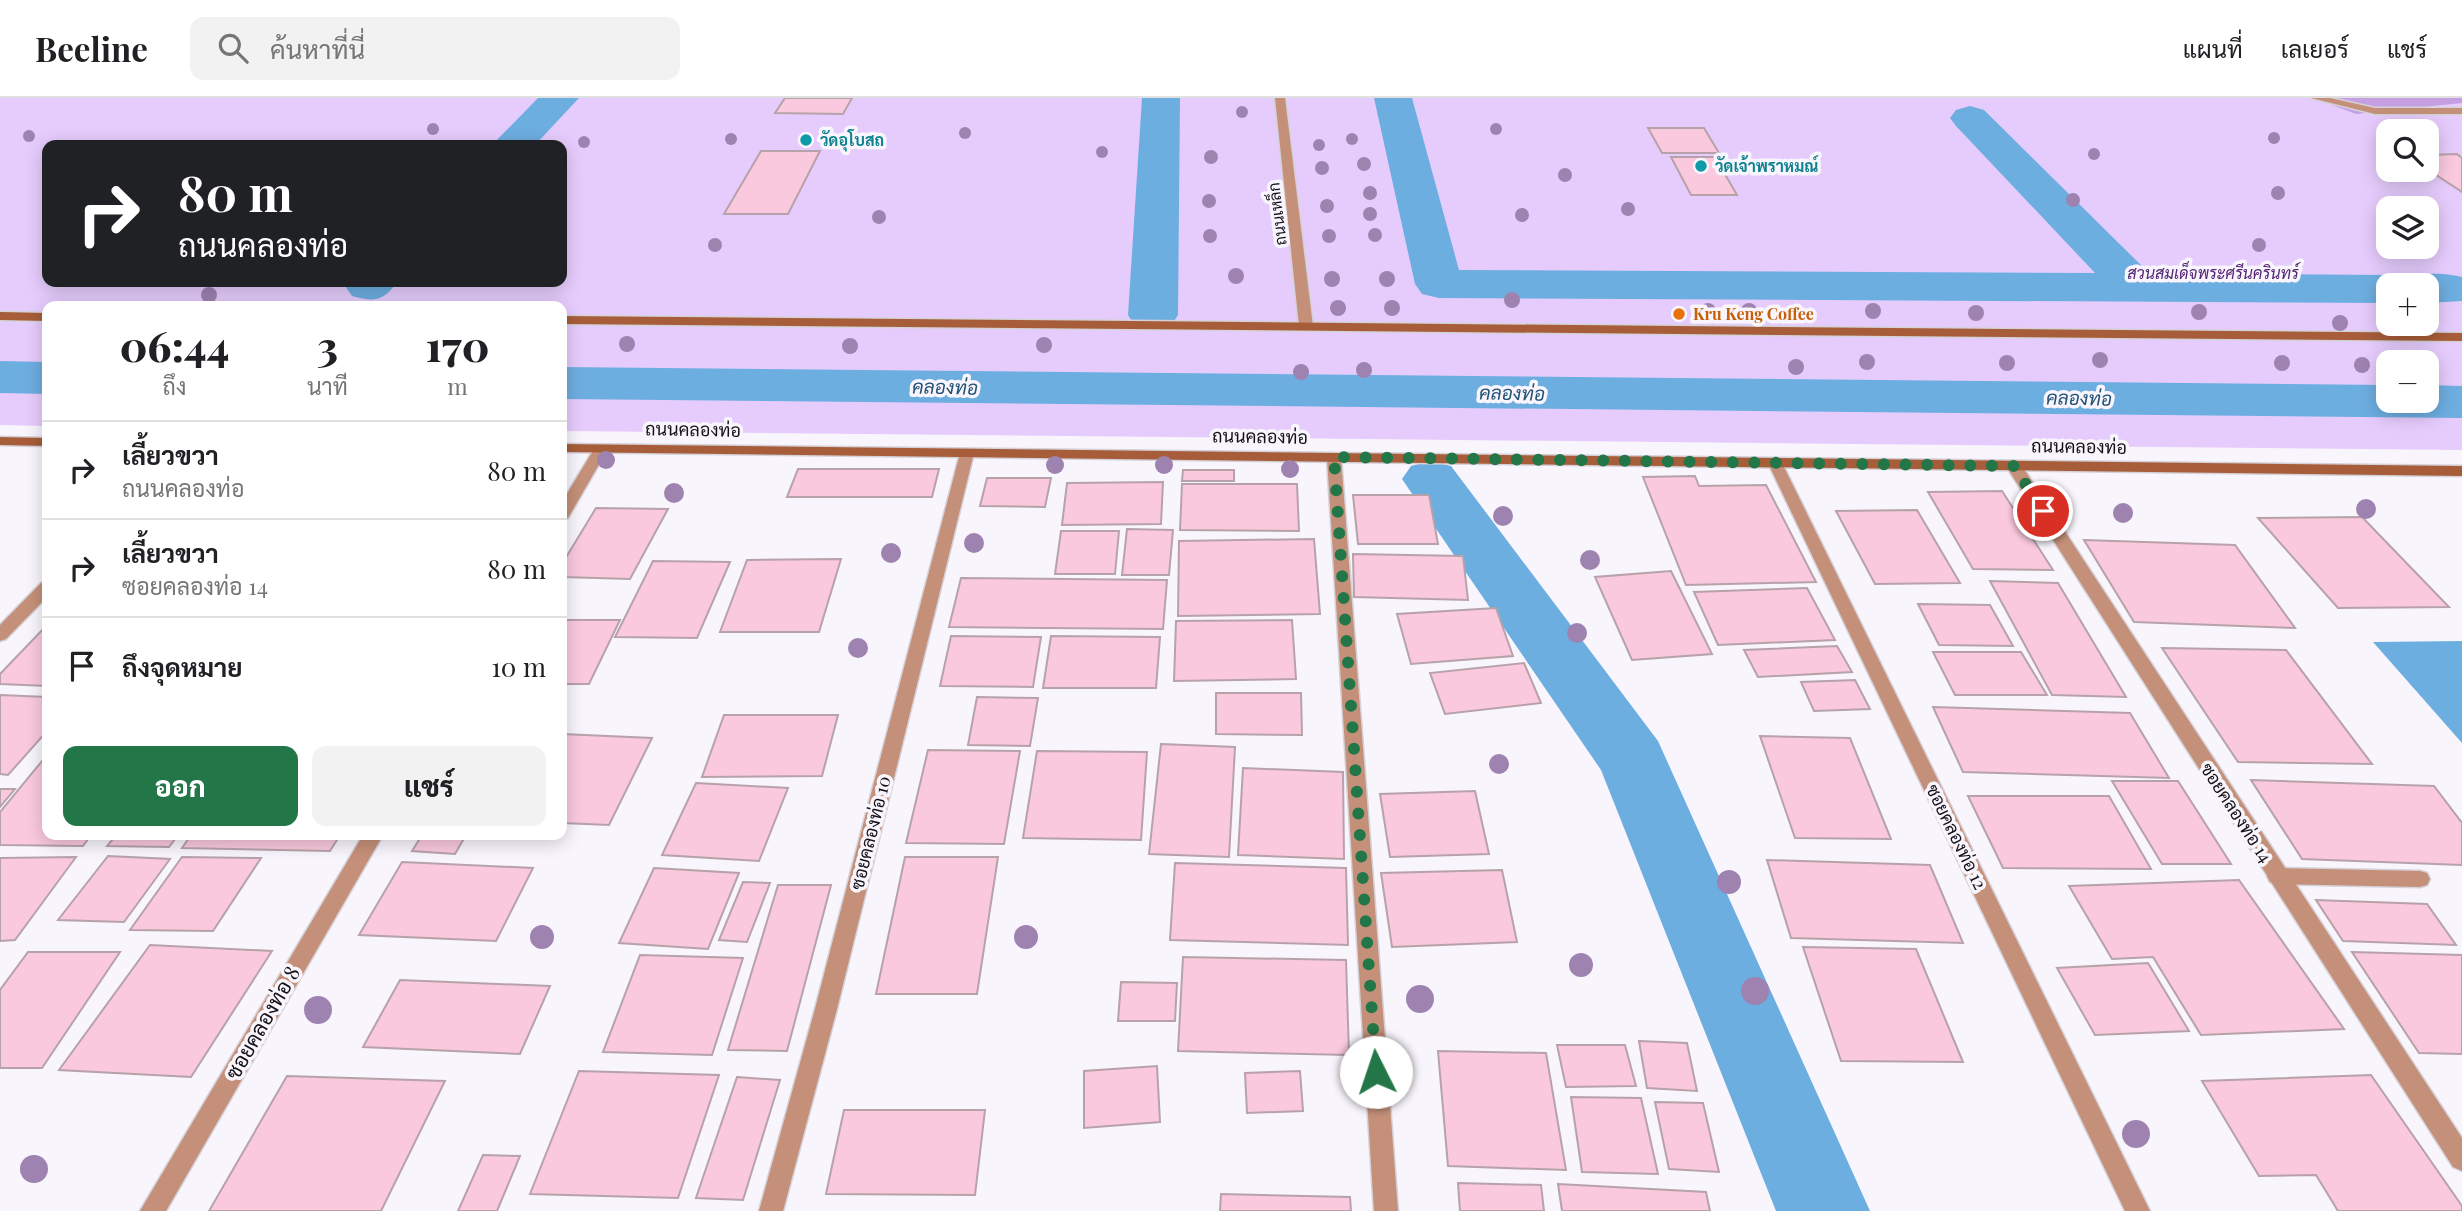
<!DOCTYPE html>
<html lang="th">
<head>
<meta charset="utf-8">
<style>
	:root { --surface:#fff; --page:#f2f2f2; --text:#202124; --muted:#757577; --line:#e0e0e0; --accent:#237648 }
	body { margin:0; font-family:"Playfair Display",Sarabun,serif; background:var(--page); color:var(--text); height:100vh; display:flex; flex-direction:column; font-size:26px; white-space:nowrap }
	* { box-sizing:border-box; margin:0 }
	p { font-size:23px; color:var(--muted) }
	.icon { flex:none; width:38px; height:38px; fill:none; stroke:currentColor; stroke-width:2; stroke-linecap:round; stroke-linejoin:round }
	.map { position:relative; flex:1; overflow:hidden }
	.side { position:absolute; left:42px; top:203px; width:525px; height:539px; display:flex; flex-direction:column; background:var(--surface); border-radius:14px; box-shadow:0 4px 18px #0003 }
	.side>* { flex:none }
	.guide { position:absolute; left:42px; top:42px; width:525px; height:147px; border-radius:14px; box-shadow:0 4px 18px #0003; background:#202124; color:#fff; overflow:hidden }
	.fabs { position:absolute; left:2376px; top:21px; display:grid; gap:14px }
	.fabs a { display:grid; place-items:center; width:63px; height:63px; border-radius:14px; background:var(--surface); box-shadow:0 4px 18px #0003; font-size:35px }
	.pin { position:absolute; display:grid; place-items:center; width:60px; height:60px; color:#fff; margin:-30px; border:4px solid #fff; border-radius:50%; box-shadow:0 2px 7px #0007 }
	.me { position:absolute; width:77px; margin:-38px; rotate:356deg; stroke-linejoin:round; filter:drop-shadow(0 0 5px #0008) }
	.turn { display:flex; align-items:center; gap:24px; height:147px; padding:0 21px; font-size:32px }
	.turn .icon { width:91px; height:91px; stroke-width:2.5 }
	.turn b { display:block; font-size:49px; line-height:60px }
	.eta { display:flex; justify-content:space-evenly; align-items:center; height:119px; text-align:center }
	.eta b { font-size:42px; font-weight:800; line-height:49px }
	.action { display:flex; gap:14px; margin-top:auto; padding:14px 21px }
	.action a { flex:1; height:80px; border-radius:14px; background:var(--accent); color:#fff; font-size:28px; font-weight:800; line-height:80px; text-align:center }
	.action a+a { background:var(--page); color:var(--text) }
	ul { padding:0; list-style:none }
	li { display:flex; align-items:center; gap:21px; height:98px; padding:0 21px; border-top:2px solid var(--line) }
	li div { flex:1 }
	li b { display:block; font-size:26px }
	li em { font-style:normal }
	header { display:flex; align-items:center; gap:42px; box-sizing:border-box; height:98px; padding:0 35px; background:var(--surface); border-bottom:2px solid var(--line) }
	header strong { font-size:33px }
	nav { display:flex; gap:38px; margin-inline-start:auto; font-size:24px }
	.search { width:490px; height:63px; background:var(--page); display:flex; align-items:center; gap:18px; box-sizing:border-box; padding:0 24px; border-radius:14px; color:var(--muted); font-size:26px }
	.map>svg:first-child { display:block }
	.green { fill:#e6ccfd; fill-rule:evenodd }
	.forest { fill:#c4a0e3 }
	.water { fill:#6daee1 }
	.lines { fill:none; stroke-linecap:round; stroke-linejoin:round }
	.canal { fill:#6daee1; fill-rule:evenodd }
	.building { fill:#fac9dd; stroke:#b7a2aa; stroke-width:2 }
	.lane-casing { stroke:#d5d1d8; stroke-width:3 }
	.street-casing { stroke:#d5d1d8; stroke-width:3 }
	.secondary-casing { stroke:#d5d1d8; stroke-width:3 }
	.lane { fill:#c59079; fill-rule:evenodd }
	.street { fill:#c59079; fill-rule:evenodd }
	.secondary { fill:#a75d39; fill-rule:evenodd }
	.tree { fill:#9e83b1 }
	.route { stroke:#237648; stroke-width:12; stroke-dasharray:0 21.6 }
	.culture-dot { fill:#0f9aa8; stroke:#f9f5fd; stroke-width:2.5 }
	.food-dot { fill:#e8710a; stroke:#f9f5fd; stroke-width:2.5 }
	.labels { text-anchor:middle; stroke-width:7; stroke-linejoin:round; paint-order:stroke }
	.far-culture-label { font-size:16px; font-weight:bold; fill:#0d838f; stroke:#f9f5fd; text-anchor:start }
	.far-street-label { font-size:16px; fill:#151118; stroke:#f9f5fd }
	.far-park-label { font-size:16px; font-style:italic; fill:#542673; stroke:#f9f5fd }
	.far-food-label { font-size:16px; font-weight:bold; fill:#c56008; stroke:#f9f5fd; text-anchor:start }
	.street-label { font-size:18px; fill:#151118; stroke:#f9f5fd }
	.water-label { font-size:19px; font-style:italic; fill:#215174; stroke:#f9f5fd }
	.near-street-label { font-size:21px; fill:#151118; stroke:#f9f5fd }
</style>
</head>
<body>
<header>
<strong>Beeline</strong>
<div class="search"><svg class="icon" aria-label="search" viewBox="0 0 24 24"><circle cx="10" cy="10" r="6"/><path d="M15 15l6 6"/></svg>ค้นหาที่นี่</div>
<nav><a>แผนที่</a><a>เลเยอร์</a><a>แชร์</a></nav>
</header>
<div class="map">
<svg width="2462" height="1113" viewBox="0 0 2462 1113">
	<rect width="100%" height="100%" fill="#f9f5fd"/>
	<path class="green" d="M0,0h2462v352l-1900,-19v-125h-515v120l-47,-1zM2389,33h38v39h-38zM47,47h515v137h-515zM2389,110h38v39h-38zM2389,187h38v39h-38zM2389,264h38v39h-38z"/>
	<polygon class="forest" points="2314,0 2462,0 2462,5 2356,16"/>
	<polygon class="water" points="2462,543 2462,645 2373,544"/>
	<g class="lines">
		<g class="canal">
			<polygon points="538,0 579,0 535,47 492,47"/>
			<polygon points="1142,0 1180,0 1178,217 1171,228 1153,232 1135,228 1128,217"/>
			<path d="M1374,0h38l47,172 636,3 -139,-147 -6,-8 6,-8 14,-4 14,4 165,163 240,2 19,7c14,-11 37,-9 54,-5v24l-35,2v-18h-38v18l-950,-5 -17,-4 -7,-10z"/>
			<path d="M348,184h49c-14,20 -23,20 -45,14l-7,-10z"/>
			<polygon points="0,263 47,264 47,296 0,295"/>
			<polygon points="562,269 2389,287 2389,303 2427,303 2427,287 2462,288 2462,320 562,301"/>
			<polygon points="1431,363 1451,368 1658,643 1870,1113 1776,1113 1601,672 1402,381 1411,368"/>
		</g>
	</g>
	<g class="building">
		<polygon points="785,0 852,0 843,16 775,15"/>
		<polygon points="1648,30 1704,30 1719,55 1662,55"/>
		<polygon points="761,53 820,53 788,116 724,116"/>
		<polygon points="2457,56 2462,60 2462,94 2427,71 2427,57"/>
		<polygon points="1671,59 1715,59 1737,97 1691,97"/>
		<polygon points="798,371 939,371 932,399 787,399"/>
		<polygon points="1183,372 1234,372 1234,383 1182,383"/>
		<polygon points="1695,378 1699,388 1766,387 1816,484 1686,487 1643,379"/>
		<polygon points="987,380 1051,380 1045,409 980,408"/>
		<polygon points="1163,384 1161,426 1062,427 1067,385"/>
		<polygon points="1182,386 1297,386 1299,433 1180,432"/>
		<polygon points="2002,393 2053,472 1973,471 1928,394"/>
		<polygon points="1353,397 1429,397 1438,446 1358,446"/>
		<polygon points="596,410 668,411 630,481 562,479 562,466"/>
		<polygon points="1917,412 1960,485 1875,486 1836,413"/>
		<polygon points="2362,419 2449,509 2338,510 2258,420"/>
		<polygon points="1127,431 1173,432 1169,477 1122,477"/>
		<polygon points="1061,433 1119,433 1115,476 1055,476"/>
		<polygon points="1314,441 1320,516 1178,518 1179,443"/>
		<polygon points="2084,442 2235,447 2295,530 2134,524"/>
		<polygon points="1353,456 1463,458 1468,502 1354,499"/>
		<polygon points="841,461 819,534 720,534 747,462"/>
		<polygon points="653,463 730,464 697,540 615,539"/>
		<polygon points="1671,473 1712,556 1632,562 1595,479"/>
		<polygon points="961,480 1167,482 1163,531 949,529"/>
		<polygon points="1990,483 2058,485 2126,599 2052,597"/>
		<polygon points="1807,490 1835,542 1718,547 1694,494"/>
		<polygon points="1918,506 1990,507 2013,548 1939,547"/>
		<polygon points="1496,510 1513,558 1411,566 1397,516"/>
		<polygon points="562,522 620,522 589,586 562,586"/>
		<polygon points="1292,522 1296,581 1174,583 1176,523"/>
		<polygon points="47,527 47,588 0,586 0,576"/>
		<polygon points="951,538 1041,539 1033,589 940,588"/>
		<polygon points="1051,538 1160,539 1156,590 1043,590"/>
		<polygon points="1837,548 1852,574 1758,579 1744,552"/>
		<polygon points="2162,550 2286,552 2372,666 2238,664"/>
		<polygon points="1933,554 2021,554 2047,597 1955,597"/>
		<polygon points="1524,565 1541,605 1445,616 1430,575"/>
		<polygon points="1855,582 1870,611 1814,613 1801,584"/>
		<polygon points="1216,595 1301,595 1302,637 1216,636"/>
		<polygon points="0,597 47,599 47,633 8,677 0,676"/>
		<polygon points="977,599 1038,600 1030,648 968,647"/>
		<polygon points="1933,609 2130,615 2169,680 1963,674"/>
		<polygon points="724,617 838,617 822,678 702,679"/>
		<polygon points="562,636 652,640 609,727 562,725"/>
		<polygon points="1760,638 1850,640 1891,741 1795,740"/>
		<polygon points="1161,646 1235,649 1229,759 1149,756"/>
		<polygon points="928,652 1020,653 1004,746 906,745"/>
		<polygon points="1037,653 1147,654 1141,742 1023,740"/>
		<polygon points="47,657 47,737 91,737 83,748 0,747 0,714"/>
		<polygon points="1243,670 1343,674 1344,761 1238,757"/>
		<polygon points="2251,682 2434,688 2462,725 2462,767 2302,761"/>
		<polygon points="2112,683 2178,683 2231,766 2162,766"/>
		<polygon points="696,685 788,690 759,763 662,757"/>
		<polygon points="0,691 15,691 0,709"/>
		<polygon points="1475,693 1489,756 1390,759 1380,696"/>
		<polygon points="1968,698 2109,698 2151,771 2003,770"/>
		<polygon points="116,737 178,737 169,749 107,748"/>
		<polygon points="191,737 340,737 330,753 182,750"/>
		<polygon points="422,737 466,737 455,756 412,753"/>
		<polygon points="108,758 170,761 124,824 58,822"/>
		<polygon points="76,759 15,842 0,843 0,760"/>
		<polygon points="182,759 261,760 213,833 130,832"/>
		<polygon points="905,759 998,759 977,896 876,896"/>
		<polygon points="1767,762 1930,767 1963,845 1791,840"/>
		<polygon points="402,764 533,770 496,843 359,837"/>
		<polygon points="1175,765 1346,770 1348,847 1170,842"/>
		<polygon points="654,770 739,775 708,851 619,845"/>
		<polygon points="1502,772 1517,844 1392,849 1381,775"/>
		<polygon points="2239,782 2344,931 2201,937 2153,859 2112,861 2069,788"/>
		<polygon points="743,784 770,785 747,844 719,842"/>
		<polygon points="778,787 831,787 787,953 728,952"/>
		<polygon points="2316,802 2427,806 2456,847 2343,843"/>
		<polygon points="150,847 272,853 191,979 59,972"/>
		<polygon points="1803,849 1916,851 1963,964 1841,963"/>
		<polygon points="28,854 120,854 42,970 0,970 0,892"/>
		<polygon points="2352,854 2462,857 2462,956 2419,955"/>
		<polygon points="640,857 743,860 712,957 603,954"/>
		<polygon points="1183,859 1346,862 1349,957 1178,953"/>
		<polygon points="2148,865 2189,933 2095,937 2057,870"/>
		<polygon points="400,882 550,888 520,956 363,949"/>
		<polygon points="1121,884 1177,885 1175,923 1118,923"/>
		<polygon points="1639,943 1687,945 1697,993 1647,990"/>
		<polygon points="1557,947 1625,947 1636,988 1566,989"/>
		<polygon points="1438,953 1546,955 1566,1072 1448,1068"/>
		<polygon points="1157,968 1160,1024 1084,1030 1084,973"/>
		<polygon points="579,973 719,977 678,1100 530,1096"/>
		<polygon points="1300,973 1303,1013 1247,1015 1245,975"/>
		<polygon points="2371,977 2462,1108 2462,1113 2338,1113 2316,1077 2259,1078 2202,983"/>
		<polygon points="287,978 445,983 381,1113 209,1113"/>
		<polygon points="737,979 780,982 743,1102 696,1100"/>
		<polygon points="1571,999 1641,1000 1658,1076 1582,1074"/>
		<polygon points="1655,1004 1703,1005 1719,1074 1669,1071"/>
		<polygon points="844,1012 985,1012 975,1097 826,1096"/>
		<polygon points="483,1057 520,1058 497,1113 458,1113"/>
		<polygon points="1458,1085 1541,1087 1544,1113 1460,1113"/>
		<polygon points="1558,1086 1706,1094 1710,1113 1562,1113"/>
		<polygon points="1221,1096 1350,1099 1351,1113 1220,1113"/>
	</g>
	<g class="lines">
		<defs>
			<g id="lane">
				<polygon points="2311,0 2330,0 2375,10 2462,10 2462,16 2375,16"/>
				<polygon points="1334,356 1341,360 1398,1113 1374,1113 1327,360"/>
				<polygon points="2277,770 2420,773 2427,775 2430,781 2427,787 2420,789 2277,786 2270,784 2267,778 2270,772"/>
			</g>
			<g id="street">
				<polygon points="1275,0 1285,0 1313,228 1306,232 1299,228"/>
				<polygon points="601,347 608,351 568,420 562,421 562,404 594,351"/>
				<polygon points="967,351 974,355 837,911 783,1113 759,1113 815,911 960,355"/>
				<polygon points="1775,360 1782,365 2150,1113 2125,1113 1768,365"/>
				<polygon points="2014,363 2022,368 2462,1040 2462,1073 2453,1069 2006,368"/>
				<polygon points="47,483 47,499 6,541 0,543 0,527 41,485"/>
				<polygon points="363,737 383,737 166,1113 140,1113"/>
			</g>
			<g id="secondary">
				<polygon points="0,214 47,215 47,223 0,222"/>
				<polygon points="562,218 2462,235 2462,243 562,226"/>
				<polygon points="0,339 47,340 47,348 0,347"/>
				<polygon points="562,346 2462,368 2462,378 562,354"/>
			</g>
		</defs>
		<use href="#lane" class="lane-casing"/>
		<use href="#street" class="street-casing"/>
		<use href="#secondary" class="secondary-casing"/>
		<use href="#lane" class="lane"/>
		<use href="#street" class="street"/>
		<use href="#secondary" class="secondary"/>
	</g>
	<g class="tree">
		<circle cx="1242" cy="14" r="6"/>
		<circle cx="433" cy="31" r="6"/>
		<circle cx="1496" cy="31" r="6"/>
		<circle cx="965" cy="35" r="6"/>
		<circle cx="29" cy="38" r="6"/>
		<circle cx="2274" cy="40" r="6"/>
		<circle cx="731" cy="41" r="6"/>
		<circle cx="1352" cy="41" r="6"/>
		<circle cx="584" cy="44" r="6"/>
		<circle cx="1319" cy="47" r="6"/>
		<circle cx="1102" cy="54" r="6"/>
		<circle cx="2094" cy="56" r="6"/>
		<circle cx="1211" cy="59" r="7"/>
		<circle cx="1364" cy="66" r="7"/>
		<circle cx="1322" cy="70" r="7"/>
		<circle cx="1565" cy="77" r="7"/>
		<circle cx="1370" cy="95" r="7"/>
		<circle cx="2278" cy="95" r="7"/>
		<circle cx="2073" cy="102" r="7"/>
		<circle cx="1209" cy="103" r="7"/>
		<circle cx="1327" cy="108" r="7"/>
		<circle cx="1628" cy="111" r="7"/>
		<circle cx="1370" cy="116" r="7"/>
		<circle cx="1522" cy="117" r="7"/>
		<circle cx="879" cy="119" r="7"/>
		<circle cx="1375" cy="137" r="7"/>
		<circle cx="1210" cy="138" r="7"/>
		<circle cx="1329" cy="138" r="7"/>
		<circle cx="715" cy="147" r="7"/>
		<circle cx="2259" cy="147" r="7"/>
		<circle cx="1236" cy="178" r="8"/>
		<circle cx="1332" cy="181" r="8"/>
		<circle cx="1387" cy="181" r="8"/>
		<circle cx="209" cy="197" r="8"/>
		<circle cx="1512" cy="202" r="8"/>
		<circle cx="1338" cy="210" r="8"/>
		<circle cx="1392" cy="210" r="8"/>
		<circle cx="1708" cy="213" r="8"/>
		<circle cx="1749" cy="213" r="8"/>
		<circle cx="1873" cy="213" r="8"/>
		<circle cx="2199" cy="214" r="8"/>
		<circle cx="1976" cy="215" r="8"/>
		<circle cx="2340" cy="225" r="8"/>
		<circle cx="627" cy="246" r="8"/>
		<circle cx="1044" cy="247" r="8"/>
		<circle cx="850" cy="248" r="8"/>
		<circle cx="2100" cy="262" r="8"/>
		<circle cx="1867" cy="264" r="8"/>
		<circle cx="2007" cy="265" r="8"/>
		<circle cx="2282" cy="265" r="8"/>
		<circle cx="2362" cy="267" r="8"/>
		<circle cx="1796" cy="269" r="8"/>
		<circle cx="1364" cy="272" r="8"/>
		<circle cx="1301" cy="274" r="8"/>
		<circle cx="606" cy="362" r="9"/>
		<circle cx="1055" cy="367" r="9"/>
		<circle cx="1164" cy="367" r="9"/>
		<circle cx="1290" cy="371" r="9"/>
		<circle cx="674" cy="395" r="10"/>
		<circle cx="2366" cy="411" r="10"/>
		<circle cx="2123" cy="415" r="10"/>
		<circle cx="1503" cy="418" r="10"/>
		<circle cx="974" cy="445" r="10"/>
		<circle cx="891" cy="455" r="10"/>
		<circle cx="1590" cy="462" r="10"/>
		<circle cx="1577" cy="535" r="10"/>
		<circle cx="858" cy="550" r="10"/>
		<circle cx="1499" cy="666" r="10"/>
		<circle cx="1729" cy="784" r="12"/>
		<circle cx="542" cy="839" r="12"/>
		<circle cx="1026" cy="839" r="12"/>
		<circle cx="1581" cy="867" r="12"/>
		<circle cx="1755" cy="893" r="14"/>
		<circle cx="1420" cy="901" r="14"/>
		<circle cx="318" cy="912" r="14"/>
		<circle cx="2136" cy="1036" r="14"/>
		<circle cx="34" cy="1071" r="14"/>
	</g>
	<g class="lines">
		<polyline class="route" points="1376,974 1334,359 2014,368 2043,413"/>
	</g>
	<g class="culture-dot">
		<circle cx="806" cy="42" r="7"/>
		<circle cx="1701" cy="68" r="7"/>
	</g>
	<circle class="food-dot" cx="1679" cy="216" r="7"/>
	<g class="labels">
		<g class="far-culture-label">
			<text x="820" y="48">วัดอุโบสถ</text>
			<text x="1715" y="74">วัดเจ้าพราหมณ์</text>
		</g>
		<g class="far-street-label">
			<text transform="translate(1277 116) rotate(-97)" y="6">ถนนเหล็ก</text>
		</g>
		<g class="far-park-label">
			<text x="2213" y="181">สวนสมเด็จพระศรีนครินทร์</text>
		</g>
		<g class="far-food-label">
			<text x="1693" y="222">Kru Keng Coffee</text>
		</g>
		<g class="street-label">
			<text transform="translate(693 332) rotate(1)" y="6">ถนนคลองท่อ</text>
			<text transform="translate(1260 339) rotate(1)" y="6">ถนนคลองท่อ</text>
			<text transform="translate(2079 349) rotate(1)" y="6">ถนนคลองท่อ</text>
			<text transform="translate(2236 715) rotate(57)" y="6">ซอยคลองท่อ 14</text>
			<text transform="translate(871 735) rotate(-76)" y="6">ซอยคลองท่อ 10</text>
			<text transform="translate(1956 739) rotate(64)" y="6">ซอยคลองท่อ 12</text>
		</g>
		<g class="water-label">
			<text transform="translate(945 289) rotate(1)" y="7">คลองท่อ</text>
			<text transform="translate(1512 295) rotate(1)" y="7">คลองท่อ</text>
			<text transform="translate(2079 300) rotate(1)" y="7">คลองท่อ</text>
		</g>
		<g class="near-street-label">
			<text transform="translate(263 925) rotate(-60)" y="7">ซอยคลองท่อ 8</text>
		</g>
	</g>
</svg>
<div class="fabs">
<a><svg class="icon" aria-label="search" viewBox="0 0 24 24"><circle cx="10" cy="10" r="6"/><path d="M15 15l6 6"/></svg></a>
<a><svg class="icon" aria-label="layers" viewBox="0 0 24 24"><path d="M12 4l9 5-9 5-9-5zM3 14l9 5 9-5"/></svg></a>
<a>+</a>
<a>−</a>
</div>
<div class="pin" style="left:2043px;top:413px;background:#d93025"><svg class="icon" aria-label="arrive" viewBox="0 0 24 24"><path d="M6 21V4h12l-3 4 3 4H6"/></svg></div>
<svg class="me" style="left:1376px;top:974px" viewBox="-20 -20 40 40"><circle r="19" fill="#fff"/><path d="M0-13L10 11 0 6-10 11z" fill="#237648"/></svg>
<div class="guide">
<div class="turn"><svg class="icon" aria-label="right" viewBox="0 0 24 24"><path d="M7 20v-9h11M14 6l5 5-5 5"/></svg><div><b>80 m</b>ถนนคลองท่อ</div></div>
</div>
<section class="side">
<div class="eta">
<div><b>06:44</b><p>ถึง</p></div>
<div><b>3</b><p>นาที</p></div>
<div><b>170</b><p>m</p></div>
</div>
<ul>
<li><svg class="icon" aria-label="right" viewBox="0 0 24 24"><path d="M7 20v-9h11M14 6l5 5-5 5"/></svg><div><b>เลี้ยวขวา</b><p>ถนนคลองท่อ</p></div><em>80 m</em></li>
<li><svg class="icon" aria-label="right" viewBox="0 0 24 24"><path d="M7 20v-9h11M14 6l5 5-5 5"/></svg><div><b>เลี้ยวขวา</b><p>ซอยคลองท่อ 14</p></div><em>80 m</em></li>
<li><svg class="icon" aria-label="arrive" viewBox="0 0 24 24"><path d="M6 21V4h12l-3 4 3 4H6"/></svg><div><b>ถึงจุดหมาย</b></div><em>10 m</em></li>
</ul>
<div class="action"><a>ออก</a><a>แชร์</a></div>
</section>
</div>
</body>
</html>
